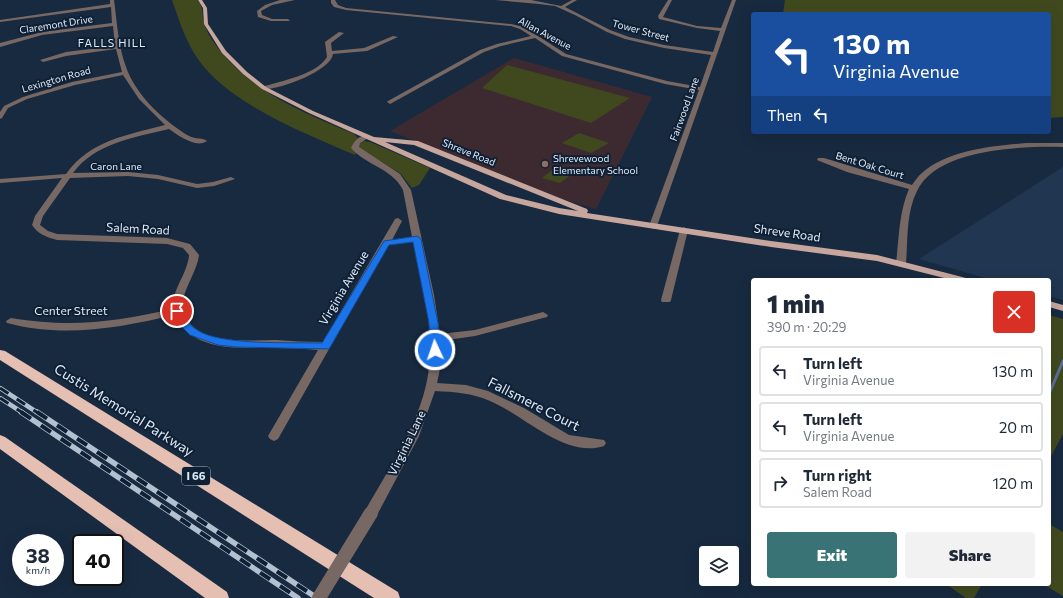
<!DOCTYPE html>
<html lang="en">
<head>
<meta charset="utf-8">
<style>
	:root { --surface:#fff; --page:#f2f2f3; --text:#1f2937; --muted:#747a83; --line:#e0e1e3; --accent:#397375 }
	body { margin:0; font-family:Commissioner,sans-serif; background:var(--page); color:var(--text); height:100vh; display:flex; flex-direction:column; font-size:15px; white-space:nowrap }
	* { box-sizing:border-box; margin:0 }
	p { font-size:13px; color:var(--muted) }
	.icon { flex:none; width:22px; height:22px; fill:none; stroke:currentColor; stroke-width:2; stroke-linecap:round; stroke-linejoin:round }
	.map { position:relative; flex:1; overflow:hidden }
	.panel { position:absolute; left:751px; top:278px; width:300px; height:308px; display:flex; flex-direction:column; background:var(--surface); border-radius:4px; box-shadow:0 4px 16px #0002 }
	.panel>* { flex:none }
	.hud { position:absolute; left:751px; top:12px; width:300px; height:122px; border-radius:4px; box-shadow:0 4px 16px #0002; background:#1a4fa0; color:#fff; overflow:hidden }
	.buttons { position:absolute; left:699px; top:546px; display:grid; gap:8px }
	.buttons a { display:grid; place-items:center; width:40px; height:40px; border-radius:4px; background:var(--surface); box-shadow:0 4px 16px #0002; font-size:20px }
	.speed { position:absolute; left:12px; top:534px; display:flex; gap:8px; font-size:20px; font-weight:700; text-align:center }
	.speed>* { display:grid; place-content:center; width:52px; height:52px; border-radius:50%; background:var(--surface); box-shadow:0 4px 16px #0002; line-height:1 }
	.speed small { font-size:10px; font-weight:400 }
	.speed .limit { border:2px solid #111; border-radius:6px; background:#fff; color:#111 }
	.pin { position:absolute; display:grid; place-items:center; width:34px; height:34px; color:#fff; margin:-17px; border:2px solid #fff; border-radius:50%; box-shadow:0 1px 4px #0007 }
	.me { position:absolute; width:44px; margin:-22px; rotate:357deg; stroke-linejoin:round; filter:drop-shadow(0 0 3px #0008) }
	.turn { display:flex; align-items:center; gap:14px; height:84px; padding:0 16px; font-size:18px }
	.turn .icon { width:52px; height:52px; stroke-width:2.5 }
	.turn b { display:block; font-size:28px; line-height:34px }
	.then { display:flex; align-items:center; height:38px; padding:0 16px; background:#0003; gap:8px; font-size:15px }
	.round { display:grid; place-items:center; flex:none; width:42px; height:42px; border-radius:4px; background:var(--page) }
	.head { display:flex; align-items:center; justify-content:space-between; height:68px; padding:0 16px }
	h1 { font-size:24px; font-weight:800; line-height:30px }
	.button { display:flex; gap:8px; margin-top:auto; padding:8px 16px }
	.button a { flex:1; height:46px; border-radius:4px; background:var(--accent); color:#fff; font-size:16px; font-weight:800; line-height:46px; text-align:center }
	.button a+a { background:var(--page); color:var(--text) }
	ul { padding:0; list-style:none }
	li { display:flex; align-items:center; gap:12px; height:50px; margin:0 8px 6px; padding:0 8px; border:2px solid var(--line); border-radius:4px }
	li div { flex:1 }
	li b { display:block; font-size:15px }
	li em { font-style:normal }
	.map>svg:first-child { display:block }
	.built { fill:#213651 }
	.education { fill:#3d2a30 }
	.green { fill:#40491e }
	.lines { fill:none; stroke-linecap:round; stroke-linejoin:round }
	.stream { stroke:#586f99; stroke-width:3 }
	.minor { fill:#786863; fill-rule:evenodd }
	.major { fill:#c7a79d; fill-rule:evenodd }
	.highway { fill:#e6bfb3; fill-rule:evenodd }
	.rail-far1-casing { stroke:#b2c0d0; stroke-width:4.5 }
	.rail-casing { stroke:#b2c0d0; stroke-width:5.5 }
	.rail-far1 { stroke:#0f2035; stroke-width:3; stroke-dasharray:10; stroke-linecap:butt }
	.rail { stroke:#0f2035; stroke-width:4; stroke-dasharray:12; stroke-linecap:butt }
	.minor-bridge { stroke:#786863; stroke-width:14 }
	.route { fill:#1a73e8; stroke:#114b97 }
	.education-dot { fill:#8d6e63; stroke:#0f2035; stroke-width:1.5 }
	.labels { text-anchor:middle; stroke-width:4; stroke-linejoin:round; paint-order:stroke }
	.far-street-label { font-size:10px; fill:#deeaf8; stroke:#0f2035 }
	.far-poi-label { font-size:10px; fill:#deeaf8; stroke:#0f2035; text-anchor:start }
	.far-neighbourhood-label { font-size:11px; letter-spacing:1px; fill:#deeaf8; stroke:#0f2035 }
	.shield { fill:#0f2035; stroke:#a0adbe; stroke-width:1 }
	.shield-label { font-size:11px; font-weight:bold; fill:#deeaf8 }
	.street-label { font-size:12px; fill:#deeaf8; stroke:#0f2035 }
	.near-street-label { font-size:14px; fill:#deeaf8; stroke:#0f2035 }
</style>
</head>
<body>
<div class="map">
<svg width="1063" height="598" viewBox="0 0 1063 598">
	<rect width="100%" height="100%" fill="#182a40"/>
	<polygon class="built" points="1063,167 1063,300 1049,296 1049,280 992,280 919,259"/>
	<polygon class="education" points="514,58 652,97 596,209 551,196 390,131"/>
	<g class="green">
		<path d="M172,0h25c8,9 4,13 7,22 2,8 6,16 11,22 34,47 87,68 139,90 3,5 11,8 16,8l60,26 -11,17 -7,3 -11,-14 -40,-25 -6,6c-49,-21 -126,-51 -157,-96 -12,-17 -19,-39 -26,-59z"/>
		<polygon points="785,0 1063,0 1063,117 1049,118 1049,14 783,14"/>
		<polygon points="507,65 630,98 591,123 482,88"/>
		<polygon points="579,133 609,143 591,153 562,143"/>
		<polygon points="559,165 576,171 560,183 542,178"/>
		<polygon points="1049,315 1063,319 1063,434 1049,460"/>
		<polygon points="1049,524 1063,532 1063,596 1043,584 1049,584"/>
		<polygon points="946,584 982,584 974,598 966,598"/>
	</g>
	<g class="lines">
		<polyline class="stream" points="1049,394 1063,361"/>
		<g class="minor">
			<path d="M110,0h4c3,22 4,45 12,67 9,26 33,49 55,64 4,3 9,6 14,7 5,1 8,0 12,3 -11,8 -29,-6 -38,-12 -33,8 -74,14 -96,44l55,-1 30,3 39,9 16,-2 18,-5 4,2 -21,7 -17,2 -39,-9 -30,-3 -58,2 -27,38 -3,9 8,6 9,3 110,4 23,6 9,11c-2,17 -18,38 -16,51 5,41 64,34 94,34 15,1 30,2 46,2l72,-123 3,-1 4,3 -10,19 20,-3 -9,-47c-11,-22 -36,-24 -52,-42 3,-7 9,-14 17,-12v2l-8,5 -1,4 41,27 11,16 23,105 6,39 35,-4 68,-18 5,3 -1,2 -72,19 -35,5v28l-3,14 29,2 22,6 36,17 45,27 35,5 2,3 -2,3c-39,13 -80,-31 -114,-45 -18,-8 -35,-9 -55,-10l-16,45 -43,81 -5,2 -5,-2 -2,-4 2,-4c25,-44 57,-90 63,-141 5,-42 -7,-85 -16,-126l-25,3 -110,194 -4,2 -4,-2 -2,-3 50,-86c-13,-1 -26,-2 -40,-2 -32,-1 -71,5 -96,-21 -3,-4 -7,-7 -8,-12 -55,13 -111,23 -167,8l-1,-2 5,-3c61,10 102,4 162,-9 -3,-16 15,-36 16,-54l-6,-7 -16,-4 -110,-4c-11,-3 -19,-6 -25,-15l3,-9 27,-38 -62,5v-4l66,-5c24,-34 62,-39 99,-49l-26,-26 -16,-24 -48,10 -48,14 -19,9 -6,10 -2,1v-7l4,-6 19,-9 49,-15 50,-10 -6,-23 -50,7 -23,6 -3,-2 26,-8 49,-6 -2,-20 -71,9 -42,12v-4l42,-11 70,-9 -1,-16 -111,15v-2l110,-16z"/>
			<polygon points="280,0 295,0 272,5 261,11 262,15 272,19 288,19 290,21 271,21 258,17 257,11 265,5"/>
			<polygon points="331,0 335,0 338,5 346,8 511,24 524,27 566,54 667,81 700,87 711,55 664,48 625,39 607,32 575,15 555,6 539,4 495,0 531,0 561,6 572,0 577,0 565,7 610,30 629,37 664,45 713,52 720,31 697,28 659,19 658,16 668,0 672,0 663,17 697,26 721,28 732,0 736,0 657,226 653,229 649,226 699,90 665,84 562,56 535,38 501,46 484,52 390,104 387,102 388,101 480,50 497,44 531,36 520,29 511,26 346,10 334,7 331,3"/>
			<path d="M339,32l5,1 -13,10 1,8 32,-3 29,-12 5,1 -31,14 -34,3c-2,17 -56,37 -71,35v-2c19,-6 54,-12 65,-30l-2,-15z"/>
			<path d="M1026,143h37v4c-40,-1 -126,1 -146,44 -11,22 -9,48 -11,72l-5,3 -5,-3c3,-25 3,-51 13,-74l-62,-17 -30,-12 1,-2h6l88,27c3,-4 6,-9 10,-12 25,-23 71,-27 104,-30z"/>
			<polygon points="684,227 688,230 671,300 670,302 662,302 661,300 680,230"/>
		</g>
		<g class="major">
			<path d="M198,0h4l5,8 1,16 18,27 21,21 19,15 47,24 61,26 44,4 169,68 1,2 -1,2 184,28 106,14 89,23 2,2h-16l-75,-19 -106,-14 -212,-33 -59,-15 -191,-86 -47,-24 -19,-15 -21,-21 -18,-29 -1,-16zM385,142l29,3 164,66 -19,-3 -53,-13z"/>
			<polygon points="1049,301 1063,305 1063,311 1049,307"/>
		</g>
		<g class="highway">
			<polygon points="0,350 5,351 398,592 400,598 374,598 0,360"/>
			<polygon points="0,435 5,437 227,592 229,598 205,598 0,449"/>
		</g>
		<defs>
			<g id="rail-far1">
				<polyline points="0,388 38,413"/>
				<polyline points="0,398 23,413"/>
			</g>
			<g id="rail">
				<polyline points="21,412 298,598"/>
				<polyline points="37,412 317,598"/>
			</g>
		</defs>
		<use href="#rail-far1" class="rail-far1-casing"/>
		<use href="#rail" class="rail-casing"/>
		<use href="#rail-far1" class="rail-far1"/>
		<use href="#rail" class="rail"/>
		<polyline class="minor-bridge" points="319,598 371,513"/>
	</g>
	<path class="route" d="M417,236l4,3 17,84 2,27 -1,2h-7l-2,-2 -1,-27 -16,-81 -24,3 -60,104 -93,-2 -18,-2 -28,-10 -12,-12 -6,-12 5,-3 3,1c5,8 8,16 17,21 24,16 95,12 125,13l62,-102z"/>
	<circle class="education-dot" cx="545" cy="164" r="4"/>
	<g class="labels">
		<g class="far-street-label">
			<text transform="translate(56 24) rotate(-9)" y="4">Claremont Drive</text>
			<text transform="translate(641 30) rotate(15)" y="4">Tower Street</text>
			<text transform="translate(545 33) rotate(28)" y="4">Allan Avenue</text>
			<text transform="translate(56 79) rotate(-16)" y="4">Lexington Road</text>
			<text transform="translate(684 109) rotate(-70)" y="4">Fairwood Lane</text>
			<text transform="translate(469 152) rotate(22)" y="4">Shreve Road</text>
			<text transform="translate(870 165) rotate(17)" y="4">Bent Oak Court</text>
			<text x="116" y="170">Caron Lane</text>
		</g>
		<g class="far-poi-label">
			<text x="553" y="162">Shrevewood<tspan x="553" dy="12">Elementary School</tspan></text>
		</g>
		<g class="far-neighbourhood-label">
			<text x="112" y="47">FALLS HILL</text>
		</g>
		<rect class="shield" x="182" y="467" width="28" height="18" rx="3"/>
		<g class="shield-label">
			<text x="196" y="480">I 66</text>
		</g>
		<g class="street-label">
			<text transform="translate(138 229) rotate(3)" y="4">Salem Road</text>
			<text transform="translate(787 233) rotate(8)" y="4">Shreve Road</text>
			<text transform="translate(344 288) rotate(-59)" y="4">Virginia Avenue</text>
			<text x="71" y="315">Center Street</text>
			<text transform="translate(407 443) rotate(-64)" y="4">Virginia Lane</text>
		</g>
		<g class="near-street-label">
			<text transform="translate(534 404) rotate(27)" y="5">Fallsmere Court</text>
			<text transform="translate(124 410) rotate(32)" y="5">Custis Memorial Parkway</text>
		</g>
	</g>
</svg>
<div class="buttons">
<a><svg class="icon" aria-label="layers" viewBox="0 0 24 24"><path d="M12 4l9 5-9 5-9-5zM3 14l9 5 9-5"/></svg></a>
</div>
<div class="speed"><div>38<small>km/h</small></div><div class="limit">40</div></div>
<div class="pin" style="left:177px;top:311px;background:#d93025"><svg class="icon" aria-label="arrive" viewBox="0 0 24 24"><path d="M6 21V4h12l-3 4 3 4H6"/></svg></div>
<svg class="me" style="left:435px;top:350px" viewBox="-20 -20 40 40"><circle r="17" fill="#1a73e8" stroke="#fff" stroke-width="3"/><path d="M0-11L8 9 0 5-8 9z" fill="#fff"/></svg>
<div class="hud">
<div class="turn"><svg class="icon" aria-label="left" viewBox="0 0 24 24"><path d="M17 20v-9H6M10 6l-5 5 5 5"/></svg><div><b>130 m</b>Virginia Avenue</div></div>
<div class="then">Then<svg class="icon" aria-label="left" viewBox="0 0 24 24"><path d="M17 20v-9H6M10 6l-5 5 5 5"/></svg></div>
</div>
<section class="panel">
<div class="head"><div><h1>1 min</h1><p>390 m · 20:29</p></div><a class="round" style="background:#d93025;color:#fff"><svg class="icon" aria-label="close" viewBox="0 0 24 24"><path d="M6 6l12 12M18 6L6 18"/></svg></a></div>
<ul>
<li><svg class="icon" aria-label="left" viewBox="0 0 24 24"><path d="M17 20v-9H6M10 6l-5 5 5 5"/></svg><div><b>Turn left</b><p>Virginia Avenue</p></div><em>130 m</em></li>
<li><svg class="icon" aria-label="left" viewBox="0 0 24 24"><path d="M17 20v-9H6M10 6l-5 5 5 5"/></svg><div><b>Turn left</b><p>Virginia Avenue</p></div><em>20 m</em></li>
<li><svg class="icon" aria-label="right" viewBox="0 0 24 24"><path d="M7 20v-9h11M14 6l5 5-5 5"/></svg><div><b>Turn right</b><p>Salem Road</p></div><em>120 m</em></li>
</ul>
<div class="button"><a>Exit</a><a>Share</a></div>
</section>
</div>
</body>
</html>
